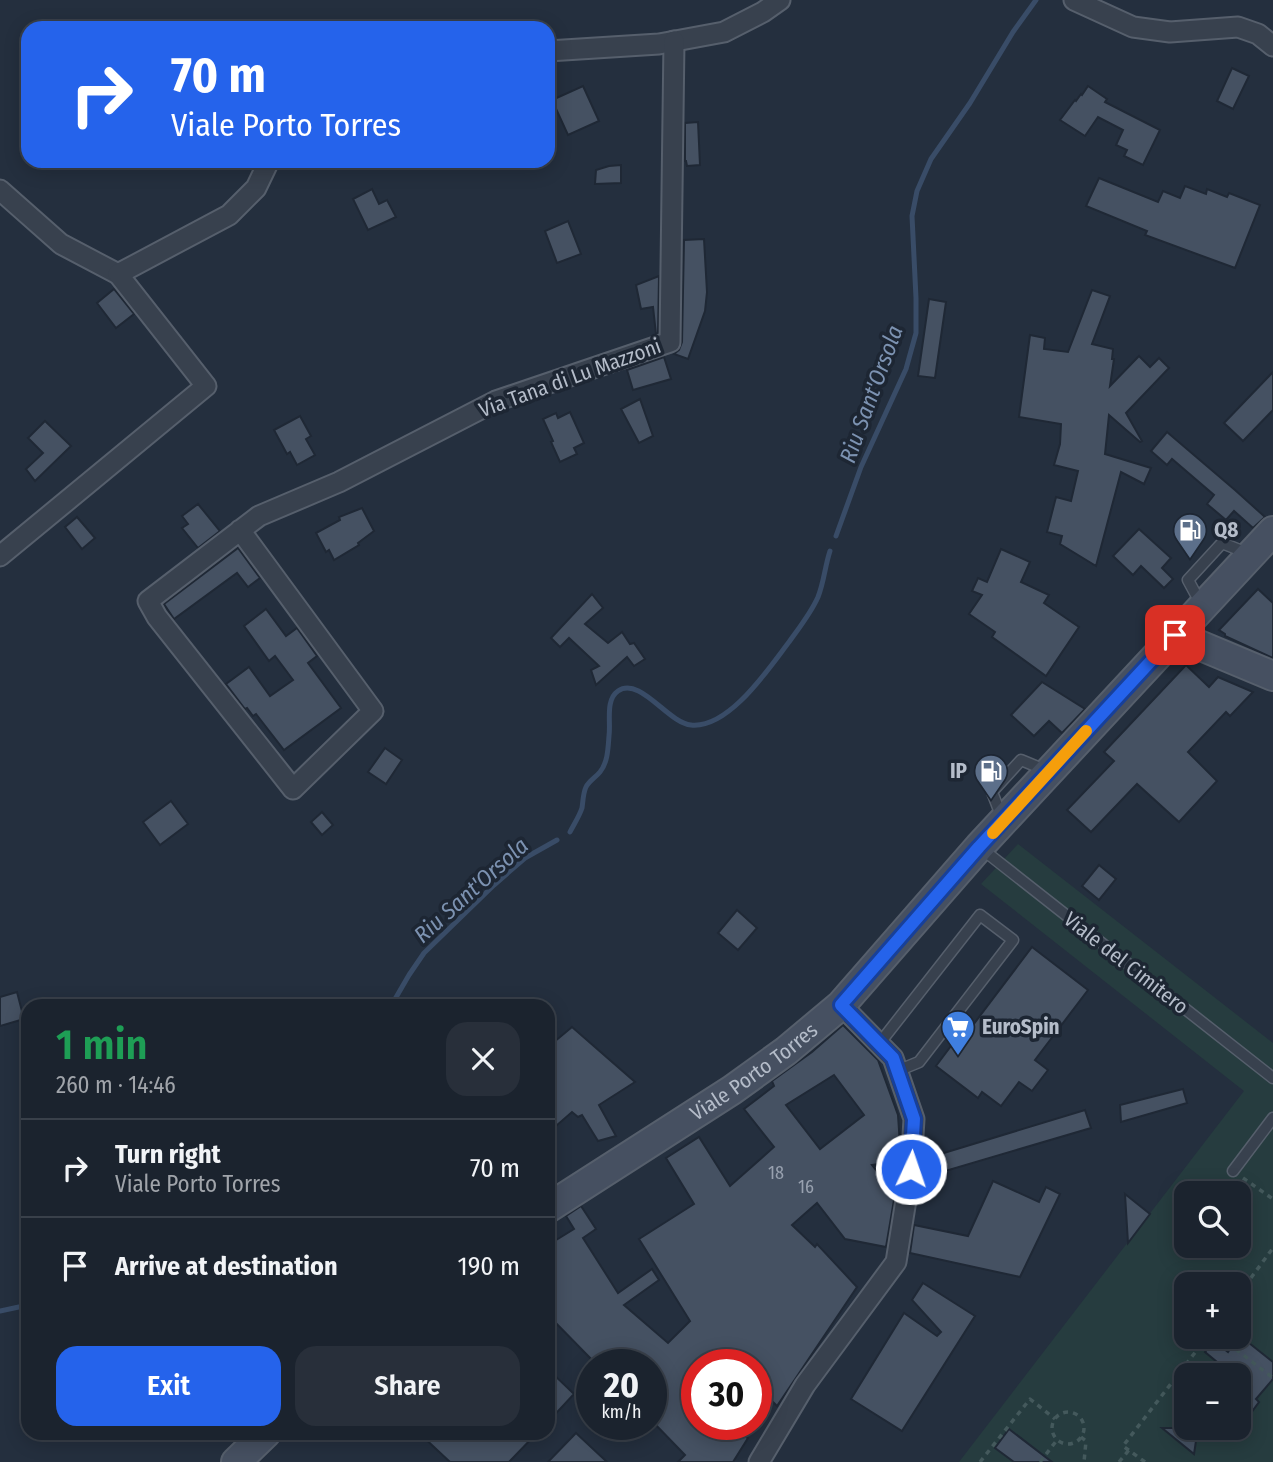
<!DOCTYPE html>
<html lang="en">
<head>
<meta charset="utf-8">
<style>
	:root { --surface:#1b232e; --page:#282f3a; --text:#f1f3f6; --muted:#a0a4aa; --line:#39404a; --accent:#2563eb }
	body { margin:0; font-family:"Fira Sans Condensed",sans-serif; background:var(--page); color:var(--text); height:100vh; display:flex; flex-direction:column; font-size:26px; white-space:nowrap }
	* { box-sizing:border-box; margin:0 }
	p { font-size:23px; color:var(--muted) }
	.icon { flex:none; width:38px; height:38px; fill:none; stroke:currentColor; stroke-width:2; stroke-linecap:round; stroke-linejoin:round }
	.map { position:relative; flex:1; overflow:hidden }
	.drawer { position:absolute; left:21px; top:999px; width:534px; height:441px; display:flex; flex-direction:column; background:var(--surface); border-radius:21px; box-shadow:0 4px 18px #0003,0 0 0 2px var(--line) }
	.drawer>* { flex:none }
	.hud { position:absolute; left:21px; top:21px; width:534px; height:147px; border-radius:21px; box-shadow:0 4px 18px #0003,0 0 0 2px var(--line); background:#2563eb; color:#fff; overflow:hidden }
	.buttons { position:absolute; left:1174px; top:1181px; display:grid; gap:14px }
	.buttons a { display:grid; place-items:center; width:77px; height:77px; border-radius:14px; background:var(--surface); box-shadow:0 4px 18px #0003,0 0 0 2px var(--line); font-size:35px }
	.speed { position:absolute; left:576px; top:1349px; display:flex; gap:14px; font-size:35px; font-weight:700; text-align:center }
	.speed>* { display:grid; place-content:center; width:91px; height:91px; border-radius:50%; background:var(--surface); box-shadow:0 4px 18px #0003,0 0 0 2px var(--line); line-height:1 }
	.speed small { font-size:18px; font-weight:400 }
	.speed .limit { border:10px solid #d22; background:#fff; color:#111 }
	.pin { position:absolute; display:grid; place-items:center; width:60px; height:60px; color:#fff; margin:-30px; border-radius:14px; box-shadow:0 4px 10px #0006 }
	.me { position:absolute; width:77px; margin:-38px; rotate:3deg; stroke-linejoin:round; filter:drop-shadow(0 0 5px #0008) }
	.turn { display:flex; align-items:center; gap:24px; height:147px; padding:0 35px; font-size:32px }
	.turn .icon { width:91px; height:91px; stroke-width:2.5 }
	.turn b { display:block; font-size:49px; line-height:60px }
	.round { display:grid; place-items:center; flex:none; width:74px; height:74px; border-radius:21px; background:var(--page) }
	.summary { display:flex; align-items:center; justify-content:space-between; height:119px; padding:0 35px }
	h1 { font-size:42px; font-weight:600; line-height:52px; color:#1e9e55 }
	.action { display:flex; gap:14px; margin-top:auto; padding:14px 35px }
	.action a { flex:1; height:80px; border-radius:21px; background:var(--accent); color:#fff; font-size:28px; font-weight:600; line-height:80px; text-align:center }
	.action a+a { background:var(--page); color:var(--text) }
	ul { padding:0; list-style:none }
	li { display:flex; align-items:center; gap:21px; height:98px; padding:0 35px; border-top:2px solid var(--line) }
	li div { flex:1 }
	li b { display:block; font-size:26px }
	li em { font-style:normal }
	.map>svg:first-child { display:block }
	.green { fill:#263c3f; fill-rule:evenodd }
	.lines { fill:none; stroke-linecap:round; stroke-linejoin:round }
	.stream { stroke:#394c67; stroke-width:5 }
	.building { fill:#455162; stroke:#1f2835; stroke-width:2; fill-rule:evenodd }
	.lane-casing { stroke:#565f6c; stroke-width:13 }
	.street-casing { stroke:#565f6c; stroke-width:23 }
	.secondary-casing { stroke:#565f6c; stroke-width:32 }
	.path { stroke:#44595c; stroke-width:3.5; stroke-dasharray:5 5; stroke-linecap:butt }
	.lane { stroke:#38414e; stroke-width:10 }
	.street { stroke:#38414e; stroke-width:19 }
	.secondary { stroke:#465061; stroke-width:28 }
	.route-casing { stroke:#184099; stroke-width:18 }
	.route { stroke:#2563eb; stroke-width:12 }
	.slow { stroke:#f59e0b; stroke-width:12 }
	.labels { text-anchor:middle; stroke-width:7; stroke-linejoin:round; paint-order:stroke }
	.number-label { font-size:18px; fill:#98a1af }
	.street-label { font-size:21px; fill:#b4bcc9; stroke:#1d2633 }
	.poi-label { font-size:21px; font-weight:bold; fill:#b4bcc9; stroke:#1d2633; text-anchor:start }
	.water-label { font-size:23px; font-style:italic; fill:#7c92b1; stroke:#1d2633 }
</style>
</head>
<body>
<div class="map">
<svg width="1273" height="1462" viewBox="0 0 1273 1462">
	<rect width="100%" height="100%" fill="#242f3e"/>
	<path class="green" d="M1018,844l255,199v419h-314l285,-371 -263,-207zM1186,1194h53v52h-53zM1186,1284h53v53h-53zM1186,1376h53v52h-53z"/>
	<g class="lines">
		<g class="stream">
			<polyline points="836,536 861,467 906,369 916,333 916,298 912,216 917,191 931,159 970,103 1013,32 1036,0"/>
			<path d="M570,832c4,-8 9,-15 12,-24 1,-6 1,-15 4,-21 3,-6 10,-10 14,-15 8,-10 8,-24 9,-36 2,-14 -4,-36 9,-45 22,-15 50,32 73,34 38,4 78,-57 98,-83 10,-14 22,-29 29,-45 6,-15 7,-31 12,-46"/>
			<polyline points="391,1006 409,975 424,953 494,885 525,858 557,840"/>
			<polyline points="0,1311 28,1305"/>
		</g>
	</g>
	<g class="building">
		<polygon points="1232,68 1249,76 1233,109 1217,101"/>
		<polygon points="583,86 599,121 568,135 552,100"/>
		<polygon points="1088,86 1107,99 1105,102 1160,130 1143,165 1124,156 1127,150 1116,145 1123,130 1098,117 1085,136 1060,120 1075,100 1076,101 1081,94 1082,95"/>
		<polygon points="698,122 700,165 687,166 686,161 685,161 685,123"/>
		<polygon points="621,165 621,183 595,184 596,170 609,166"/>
		<polygon points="1099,178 1158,202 1163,191 1180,198 1185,186 1206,194 1207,189 1227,197 1229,193 1260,205 1235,268 1145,235 1147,231 1086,206"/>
		<polygon points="372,189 379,204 387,200 396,217 368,230 353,199"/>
		<polygon points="568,221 581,254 557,263 545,231"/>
		<polygon points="704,239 707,292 705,311 688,359 674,354 679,350 682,342 684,240"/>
		<polygon points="659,276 658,333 656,334 653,307 641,309 636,285"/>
		<polygon points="114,289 134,314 116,328 97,303"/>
		<polygon points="1092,290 1110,296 1092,344 1113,349 1112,359 1114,359 1110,386 1139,356 1150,367 1159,358 1169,368 1126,413 1142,441 1140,442 1109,415 1105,454 1151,468 1144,484 1121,472 1096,566 1060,544 1062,536 1047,532 1056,497 1071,501 1078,471 1054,465 1060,444 1061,424 1019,417 1030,335 1045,338 1044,349 1068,352"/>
		<polygon points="929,299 946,302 935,378 918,376"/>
		<polygon points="664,357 671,379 633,390 627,370"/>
		<polygon points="1273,372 1273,410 1243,441 1224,423"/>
		<polygon points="640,399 653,436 639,443 621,409"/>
		<polygon points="570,412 584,443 574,448 577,454 560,462 551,442 553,441 543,419 556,413 558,418"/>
		<polygon points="300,416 311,436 306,439 315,455 297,465 290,452 287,454 274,430"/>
		<polygon points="45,421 71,446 35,481 26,469 43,453 28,438"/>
		<polygon points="1167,432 1235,490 1265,517 1253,528 1234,511 1226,520 1207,504 1214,495 1172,459 1167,465 1151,451"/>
		<polygon points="198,504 220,531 198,548 182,528 188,524 182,516"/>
		<polygon points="362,508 374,531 358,543 359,545 334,560 329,550 326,552 316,533 340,520 339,517"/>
		<polygon points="77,517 95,538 82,549 65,527"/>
		<polygon points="1139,529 1171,558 1162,568 1173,579 1164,588 1141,566 1133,575 1113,556"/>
		<polygon points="238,548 260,578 248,587 237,573 174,619 164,604"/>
		<polygon points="1001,549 1030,562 1021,582 1049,595 1044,603 1079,627 1046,676 992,637 995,632 969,614 982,595 972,591 978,578 987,582"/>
		<polygon points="1258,589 1273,603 1273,658 1225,636 1225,634 1219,630"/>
		<polygon points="592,594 603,608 585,624 608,643 622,632 630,644 634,643 645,659 634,666 627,657 596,685 591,670 599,666 569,638 560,647 551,638"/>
		<polygon points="266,609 286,636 297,628 317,656 308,663 341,708 284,750 256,714 253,716 247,708 245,709 226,684 249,667 270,696 293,680 275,656 269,661 244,626"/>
		<polygon points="1186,665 1209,687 1218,677 1253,692 1230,716 1226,712 1188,752 1217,781 1179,822 1137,784 1091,832 1067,810 1114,761 1104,752"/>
		<polygon points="1042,682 1085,709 1062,733 1049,721 1034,736 1011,715"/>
		<polygon points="385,748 402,760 386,784 368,772"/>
		<polygon points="171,801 188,824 160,845 143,822"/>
		<polygon points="322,812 333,825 322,835 311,822"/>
		<polygon points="1099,865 1116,879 1099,900 1082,886"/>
		<polygon points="737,910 757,928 738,950 718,933"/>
		<polygon points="1032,947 1088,990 1035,1060 1048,1070 1032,1091 1019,1082 1001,1106 982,1092 978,1098 936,1066 966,1026 970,1029"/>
		<polygon points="17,992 24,1019 0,1026 0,997"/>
		<path d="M843,1025l35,35 20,55 2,30 -1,16 -27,4 23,29 -9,53 -41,-8 -28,-36 -25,22 23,22 2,-3 40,43 -80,119 -21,-21v-20h-60v59h5l15,15 10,-15h15l-4,8 11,6 -15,24h-55l7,-7 -34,-35v-55h-54l-49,-50v-70l26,-16 -8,-13 15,-10 15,23 -13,9 35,55 34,-24 7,11 -35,25 44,38 22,-22 -51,-82 55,-35 -28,-46 33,-21 31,49 44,-39 -30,-38 30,-23 -2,-5 40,-29zM834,1075l30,40 -44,34 -34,-44z"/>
		<polygon points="572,1027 635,1082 599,1105 616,1136 598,1141 582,1115 578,1117 572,1112 548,1133 548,1047"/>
		<polygon points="1183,1089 1187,1103 1121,1122 1120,1105"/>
		<polygon points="1085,1110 1091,1128 935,1174 933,1186 928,1193 920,1192 924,1159"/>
		<polygon points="993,1181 1039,1202 1046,1187 1060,1194 1020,1277 910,1253 914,1225 968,1236"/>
		<polygon points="1125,1194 1150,1214 1128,1243"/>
		<polygon points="923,1283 975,1316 902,1431 851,1399 904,1313 937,1336 941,1332 912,1300"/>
		<polygon points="1239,1335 1273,1362 1273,1379 1256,1399 1259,1402 1248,1417 1239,1410 1239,1400 1248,1387 1239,1379 1239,1376 1234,1376 1205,1352 1214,1341 1228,1352"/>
		<polygon points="548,1369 574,1394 548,1422"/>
		<polygon points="1162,1428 1198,1428 1194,1454"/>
		<polygon points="1009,1429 1052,1462 1014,1462 995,1448"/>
		<polygon points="419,1433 537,1433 509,1462 450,1462"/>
		<polygon points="576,1433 607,1462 548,1462"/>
	</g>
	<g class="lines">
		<defs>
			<g id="lane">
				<polyline points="1201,604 1188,580 1222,543 1247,553"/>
				<polyline points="1002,818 992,792 1021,760 1045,770"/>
				<polyline points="982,849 1273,1078"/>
				<polyline points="879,1044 980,915 1013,940 919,1062 897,1071"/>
				<polyline points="1233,1171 1273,1118"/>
			</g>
			<g id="street">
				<polyline points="1074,0 1133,27 1170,32 1238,27 1258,34 1273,46"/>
				<polyline points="548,51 659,44 724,32 763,12 780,0"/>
				<polyline points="0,190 61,244 118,274"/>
				<polyline points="240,530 373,711 293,789 157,617 148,601 259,516 339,482 496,401 670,342 674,41"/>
				<polyline points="0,556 206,386 118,274 229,215 256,188 269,161"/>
				<polyline points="759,1462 805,1385 896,1262 911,1169 914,1119 893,1058 841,1005"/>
			</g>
			<g id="secondary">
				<polyline points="1175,635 1273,676"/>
				<path id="s1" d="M548,1208l184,-118 54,-39 55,-46 138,-158 294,-316"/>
				<polyline points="236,1462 266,1433"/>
			</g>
		</defs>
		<use href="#lane" class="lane-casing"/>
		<use href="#street" class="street-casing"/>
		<use href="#secondary" class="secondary-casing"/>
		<g class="path">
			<polyline points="1243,1178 1273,1199"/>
			<polyline points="1239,1294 1273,1248"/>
			<polyline points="1220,1337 1273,1378"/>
			<circle cx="1068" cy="1428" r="16"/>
			<polyline points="1081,1437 1086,1441 1084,1462"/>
			<polyline points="980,1462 1030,1399 1055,1419"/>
			<polyline points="1040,1462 1057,1440"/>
			<polyline points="1119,1462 1129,1450"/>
			<polyline points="1145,1462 1123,1446 1207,1337"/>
		</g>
		<use href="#lane" class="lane"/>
		<use href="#street" class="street"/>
		<use href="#secondary" class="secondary"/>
	</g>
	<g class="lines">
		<defs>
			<polyline id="route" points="911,1169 914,1119 893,1058 841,1005 979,847 1175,635"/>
		</defs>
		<use href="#route" class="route-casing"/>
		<use href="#route" class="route"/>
		<polyline class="slow" points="993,833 1086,731"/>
	</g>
	<defs>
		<symbol id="fuel-pin" viewBox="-11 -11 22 30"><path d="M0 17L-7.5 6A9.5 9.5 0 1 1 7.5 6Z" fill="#5c6f8a" stroke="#1d2633"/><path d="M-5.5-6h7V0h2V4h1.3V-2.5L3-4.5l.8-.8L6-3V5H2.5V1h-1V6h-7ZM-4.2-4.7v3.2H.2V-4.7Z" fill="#fff"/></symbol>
		<symbol id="supermarket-pin" viewBox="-11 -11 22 30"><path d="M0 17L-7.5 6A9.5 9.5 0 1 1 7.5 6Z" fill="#3f7fe0" stroke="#1d2633"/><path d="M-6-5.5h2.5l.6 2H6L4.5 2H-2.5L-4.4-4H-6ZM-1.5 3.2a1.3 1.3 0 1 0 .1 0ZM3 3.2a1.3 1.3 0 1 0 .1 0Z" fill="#fff"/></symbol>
	</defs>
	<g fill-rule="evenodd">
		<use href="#fuel-pin" x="1171" y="511" width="38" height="52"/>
		<use href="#fuel-pin" x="972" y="752" width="38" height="52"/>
		<use href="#supermarket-pin" x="939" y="1008" width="38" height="52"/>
	</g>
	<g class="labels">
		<g class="number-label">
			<text x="776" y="1179">18</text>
			<text x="806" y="1193">16</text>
		</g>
		<g class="street-label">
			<text transform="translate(570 378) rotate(-20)" y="7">Via Tana di Lu Mazzoni</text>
			<text transform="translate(1126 963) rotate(38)" y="7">Viale del Cimitero</text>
			<text dy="7" stroke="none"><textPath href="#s1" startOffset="247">Viale Porto Torres</textPath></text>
		</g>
		<g class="poi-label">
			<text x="1214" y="537">Q8</text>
			<text x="967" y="778" text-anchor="end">IP</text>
			<text x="982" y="1034">EuroSpin</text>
		</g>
		<g class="water-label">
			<text transform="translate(871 394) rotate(-70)" y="8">Riu Sant'Orsola</text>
			<text transform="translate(471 890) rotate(-42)" y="8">Riu Sant'Orsola</text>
		</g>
	</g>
</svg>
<div class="buttons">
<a><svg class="icon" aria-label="search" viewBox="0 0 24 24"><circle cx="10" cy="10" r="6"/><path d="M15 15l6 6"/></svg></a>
<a>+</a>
<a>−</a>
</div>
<div class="speed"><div>20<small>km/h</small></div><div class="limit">30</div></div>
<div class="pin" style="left:1175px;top:635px;background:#d93025"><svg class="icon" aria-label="arrive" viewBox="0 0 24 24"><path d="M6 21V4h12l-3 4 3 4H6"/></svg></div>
<svg class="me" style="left:911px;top:1169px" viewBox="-20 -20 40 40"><circle r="17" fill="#2563eb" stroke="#fff" stroke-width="3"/><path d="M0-11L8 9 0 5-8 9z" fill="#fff"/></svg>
<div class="hud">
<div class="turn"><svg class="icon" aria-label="right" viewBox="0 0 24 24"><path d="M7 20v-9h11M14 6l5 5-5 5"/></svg><div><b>70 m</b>Viale Porto Torres</div></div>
</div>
<section class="drawer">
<div class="summary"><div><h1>1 min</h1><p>260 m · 14:46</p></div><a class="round"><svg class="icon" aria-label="close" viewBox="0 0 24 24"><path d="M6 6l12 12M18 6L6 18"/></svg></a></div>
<ul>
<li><svg class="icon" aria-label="right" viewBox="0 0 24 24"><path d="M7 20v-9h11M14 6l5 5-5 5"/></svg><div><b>Turn right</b><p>Viale Porto Torres</p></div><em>70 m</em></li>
<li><svg class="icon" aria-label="arrive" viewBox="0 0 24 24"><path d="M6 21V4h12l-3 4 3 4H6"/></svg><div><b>Arrive at destination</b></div><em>190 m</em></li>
</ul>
<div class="action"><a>Exit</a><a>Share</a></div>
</section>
</div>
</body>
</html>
